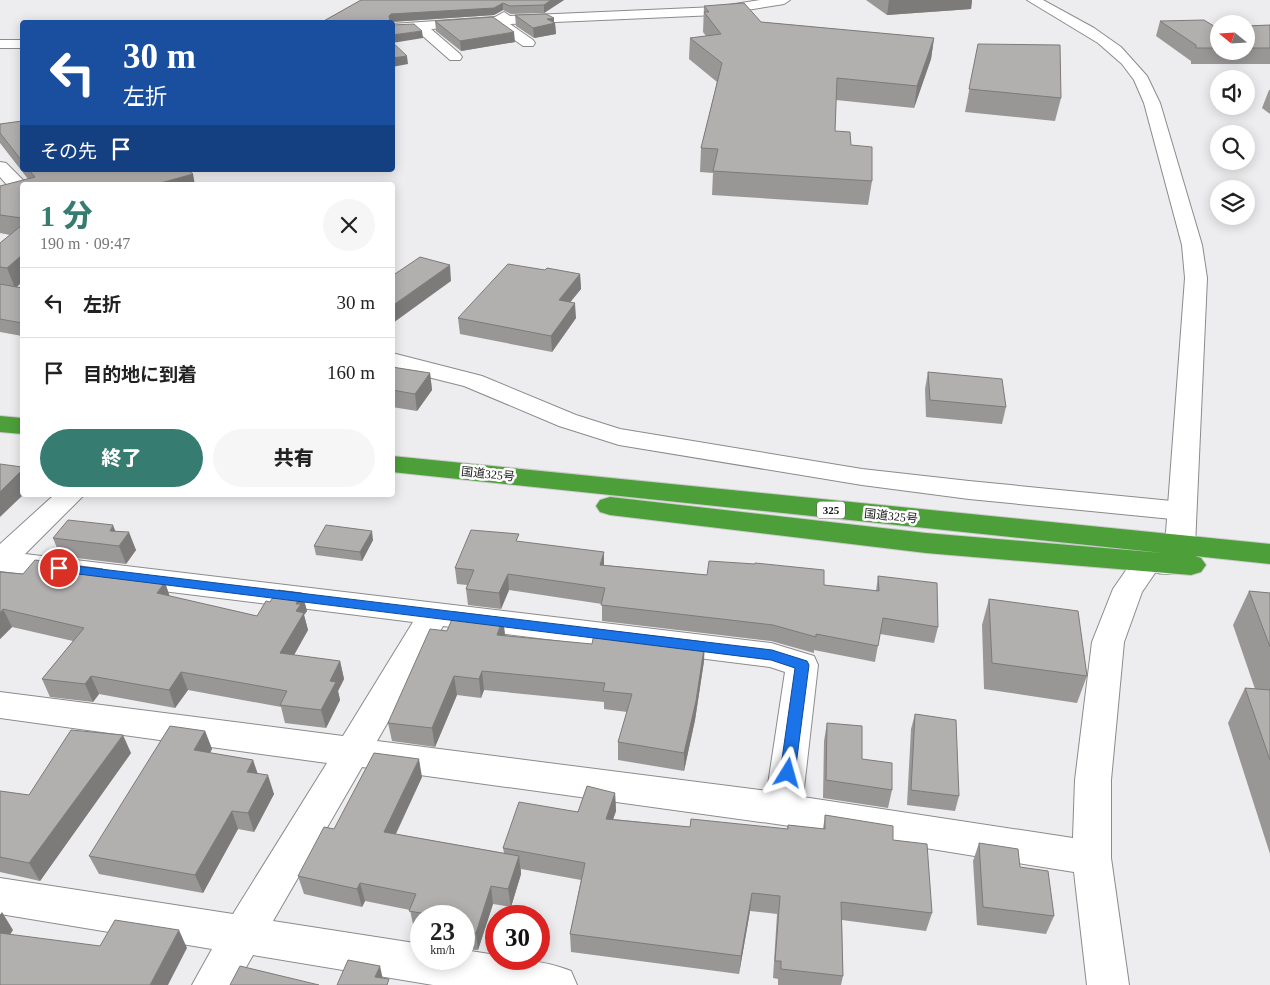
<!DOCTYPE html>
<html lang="ja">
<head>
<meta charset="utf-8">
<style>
	:root { --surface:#fff; --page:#f6f6f6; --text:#222; --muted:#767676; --line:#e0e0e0; --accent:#377c71 }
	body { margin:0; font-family:"Times New Roman","Noto Sans JP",serif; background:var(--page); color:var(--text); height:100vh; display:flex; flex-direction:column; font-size:19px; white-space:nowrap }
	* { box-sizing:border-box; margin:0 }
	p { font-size:16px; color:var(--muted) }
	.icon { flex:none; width:28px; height:28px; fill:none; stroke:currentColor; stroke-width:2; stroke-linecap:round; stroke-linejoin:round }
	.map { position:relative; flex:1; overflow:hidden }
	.panel { position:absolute; left:20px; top:182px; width:375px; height:315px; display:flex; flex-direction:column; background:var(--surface); border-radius:5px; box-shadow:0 2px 12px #0003 }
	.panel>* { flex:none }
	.top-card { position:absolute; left:20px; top:20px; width:375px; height:152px; border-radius:5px; box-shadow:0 2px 12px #0003; background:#1a4fa0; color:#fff; overflow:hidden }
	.needle { width:32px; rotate:288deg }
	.buttons { position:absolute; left:1210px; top:15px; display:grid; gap:10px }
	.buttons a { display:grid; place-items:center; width:45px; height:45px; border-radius:50%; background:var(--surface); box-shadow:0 2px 12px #0003; font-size:25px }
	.speed { position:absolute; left:410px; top:905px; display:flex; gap:10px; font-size:25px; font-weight:700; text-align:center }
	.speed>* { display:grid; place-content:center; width:65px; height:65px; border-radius:50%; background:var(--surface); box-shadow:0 2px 12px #0003; line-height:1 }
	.speed small { font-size:12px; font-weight:400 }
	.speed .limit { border:8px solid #d22; background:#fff; color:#111 }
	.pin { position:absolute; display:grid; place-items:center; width:42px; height:42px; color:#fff; margin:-21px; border:2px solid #fff; border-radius:50%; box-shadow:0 1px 5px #0007 }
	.me { position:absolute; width:55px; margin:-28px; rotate:8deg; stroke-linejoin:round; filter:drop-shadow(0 0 4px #0008) }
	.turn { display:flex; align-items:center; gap:18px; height:105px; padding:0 20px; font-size:22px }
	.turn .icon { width:65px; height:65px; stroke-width:2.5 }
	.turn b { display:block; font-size:35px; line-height:42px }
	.then { display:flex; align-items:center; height:48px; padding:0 20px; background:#0003; gap:10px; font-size:19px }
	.round { display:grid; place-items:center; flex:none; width:52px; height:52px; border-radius:26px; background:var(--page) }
	.overview { display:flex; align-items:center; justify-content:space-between; height:85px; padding:0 20px }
	h1 { font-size:30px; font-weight:800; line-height:38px; color:var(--accent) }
	.action { display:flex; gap:10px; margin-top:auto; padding:10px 20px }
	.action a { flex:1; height:58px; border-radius:30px; background:var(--accent); color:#fff; font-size:20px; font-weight:800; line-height:58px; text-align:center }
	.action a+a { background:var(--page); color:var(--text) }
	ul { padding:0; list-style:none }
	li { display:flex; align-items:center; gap:15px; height:70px; padding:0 20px; border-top:1px solid var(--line) }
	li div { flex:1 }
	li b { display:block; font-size:19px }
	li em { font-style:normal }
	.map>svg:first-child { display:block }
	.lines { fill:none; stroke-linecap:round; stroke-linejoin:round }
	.street-casing { stroke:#8b8b8d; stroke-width:2 }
	.secondary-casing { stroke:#8b8b8d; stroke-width:2 }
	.highway-casing { stroke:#cbcbcc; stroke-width:2 }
	.street { fill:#fff; fill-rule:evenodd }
	.secondary { fill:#fff; fill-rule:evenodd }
	.highway { fill:#4d9f39; fill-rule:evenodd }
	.wall { fill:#999796 }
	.shaded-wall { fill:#7d7b7a }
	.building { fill:#b2b0af; stroke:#7d7b7a }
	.route { fill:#1a73e8; stroke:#114b97 }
	.labels { text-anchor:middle; stroke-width:5; stroke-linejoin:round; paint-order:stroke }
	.shield { fill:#fff; stroke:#5a5a5b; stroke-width:1 }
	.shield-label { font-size:11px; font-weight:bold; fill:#141415 }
	.street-label { font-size:12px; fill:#141415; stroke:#fff }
</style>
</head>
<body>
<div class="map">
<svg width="1270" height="985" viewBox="0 0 1270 985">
	<rect width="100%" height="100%" fill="#ededef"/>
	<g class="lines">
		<defs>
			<g id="street">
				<polygon points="760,0 790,0 784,4 716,15 510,24 533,40 535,43 533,46 523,46 494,25 431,29 460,54 462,57 460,60 450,60 416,30 392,32 392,24 495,17 504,12 510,16 716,7"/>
				<rect x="0" y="40" width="22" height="8"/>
				<polygon points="0,162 6,163 28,185 22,185 22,195 15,194 0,177"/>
				<polygon points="392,353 482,376 576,415 620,429 862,469 969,481 1182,502 1192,505 1196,511 1192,517 1182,520 969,499 862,485 619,445 559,426 464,386 392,368"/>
				<path d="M54,495h30l-59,59 746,89 43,13 4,9 -15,132 270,41 2,-58 17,-138 21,-53 18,-26 11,-3 11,3 4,7 -15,22 -18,50 -13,138v78l18,127h-42l-13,-113 -291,-47 -421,-58 -89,154 148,23v15h43v-9l32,5v4c26,0 51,2 75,12l6,14h-144l-180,-30 -17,30h-44l20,-36 -212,-35v-36l233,36 94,-151 -327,-45v-26l343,44 70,-114 -413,-51v-27zM443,626l327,41 15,5 -18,119 -390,-50z"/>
			</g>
			<path id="secondary" d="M1027,0h16l51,28 27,19 26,29 13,27 42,142 5,33 -12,268 -14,25c-10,3 -17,4 -27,1l-5,-7 5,-7 6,-2 5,-10 20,-268 -3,-33 -38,-142 -10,-23 -12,-16 -24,-21z"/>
			<g id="highway">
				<polygon points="0,416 22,418 22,434 0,432"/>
				<polygon points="392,456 1270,544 1270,564 1195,556 1201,558 1206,565 1201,572 1191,575 926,553 610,515 600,512 596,506 600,500 610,497 926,533 1163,553 392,472"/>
			</g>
		</defs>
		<use href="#street" class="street-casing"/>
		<use href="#secondary" class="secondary-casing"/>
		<use href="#highway" class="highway-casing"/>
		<use href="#street" class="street"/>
		<use href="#secondary" class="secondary"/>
		<use href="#highway" class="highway"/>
	</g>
	<g class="wall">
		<polygon points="361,0 564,0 544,13 511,14 503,10 494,15 392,22 322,22"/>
		<polygon points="866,0 972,0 971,9 887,15"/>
		<polygon points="704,6 761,22 934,38 931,59 914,108 836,100 835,131 851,145 872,181 868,205 712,195 713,173 700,172 701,148 717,82 689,59 690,38 706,36 703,32"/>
		<polygon points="515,15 555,23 556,34 534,38 516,26"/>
		<polygon points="435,21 515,42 461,51 436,31"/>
		<polygon points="1160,21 1219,28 1219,51 1246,51 1246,26 1270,25 1270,64 1191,64 1191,61 1156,36"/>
		<polygon points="978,44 1061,98 1055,121 965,112"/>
		<polygon points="1269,90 1270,90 1270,114 1262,108"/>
		<polygon points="22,121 22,170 188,170 22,185 22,282 17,287 22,288 22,336 0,332 0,243 10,235 0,233 0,186 28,179 0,143 0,124"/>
		<polygon points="545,270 580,274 581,289 570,302 576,318 552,352 460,334 458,318"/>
		<polygon points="392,367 430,373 432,390 417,411 392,407"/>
		<polygon points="928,372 1006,407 1002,424 926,417 925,389"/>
		<polygon points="116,531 136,550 126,564 60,556 53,538"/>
		<polygon points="373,540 362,561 316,555 314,546"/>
		<polygon points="519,542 604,565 707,575 824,585 876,591 878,576 938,627 934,643 880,634 875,662 814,650 814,653 771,641 602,621 602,604 509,590 501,609 468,605 466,589 467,585 457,584 455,568"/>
		<polygon points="0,572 23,574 106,575 169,596 257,616 270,602 302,593 307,611 304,615 308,630 294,655 340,661 344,679 338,691 340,700 326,728 285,723 281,707 188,690 175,708 99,694 93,702 50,697 42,679 73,641 12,627 0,639"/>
		<polygon points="1249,591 1270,593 1270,854 1228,723 1245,688 1255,689 1233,625"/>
		<polygon points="989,599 1087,676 1077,703 984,689 982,625"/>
		<polygon points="503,618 505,635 704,661 695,720 684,771 618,760 618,742 627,712 604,709 604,702 484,690 481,698 457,695 435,747 392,741 388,723 447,631"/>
		<polygon points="915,714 959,796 955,811 907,805 911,729"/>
		<polygon points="827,723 892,790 888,808 823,798 824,741"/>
		<polygon points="205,731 212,749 210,753 253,760 258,774 274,794 254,832 238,829 203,893 99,874 89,856"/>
		<polygon points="131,753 40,881 0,872 0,791 29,795"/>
		<polygon points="422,777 396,834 504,853 503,848 615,793 616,811 613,819 690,827 787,829 788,825 823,829 825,815 893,840 932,913 926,931 842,920 843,976 841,985 778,985 778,979 773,978 777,914 750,911 739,974 571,952 570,934 581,880 521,869 521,874 511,907 493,904 478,950 464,949 464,916 421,916 421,930 414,929 410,910 365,901 362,907 304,894 298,876 334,829"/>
		<polygon points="979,843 1054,916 1046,934 977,925 973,861"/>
	</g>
	<g class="shaded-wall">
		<polygon points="551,0 564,0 544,13 544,5"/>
		<polygon points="889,0 972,0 971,9 887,15"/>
		<polygon points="503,3 503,10 494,15 390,22 389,16 391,14"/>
		<polygon points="554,18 554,24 555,23 556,34 534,38 533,28 547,19"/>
		<polygon points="422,31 423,38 392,43 392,35"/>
		<polygon points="514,32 515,42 461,51 460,41"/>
		<polygon points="934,38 931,59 914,108 917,86"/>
		<polygon points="407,56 408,64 392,67 392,58"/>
		<polygon points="193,174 195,185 153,185"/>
		<polygon points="22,255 22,282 15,288 7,268"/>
		<polygon points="450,265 451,281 393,323 392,306"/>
		<polygon points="580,274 581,289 559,316 559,300"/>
		<polygon points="575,303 576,318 552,352 551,336"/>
		<polygon points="430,373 432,390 417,411 415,394"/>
		<polygon points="22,470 23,495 0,517 0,492"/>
		<polygon points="113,525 120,543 110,531"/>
		<polygon points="372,531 373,540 362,561 360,552"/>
		<polygon points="129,532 136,550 126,564 119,546"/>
		<polygon points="604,552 604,568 600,565"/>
		<polygon points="103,569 110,587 99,574"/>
		<polygon points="508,574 509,590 501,609 499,593"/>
		<polygon points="165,582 171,600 157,593"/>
		<polygon points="302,593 307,611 304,615 308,630 285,671 280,653 296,611 296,604"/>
		<polygon points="3,609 12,627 0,639 0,613"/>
		<polygon points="503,618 505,636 497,635"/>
		<polygon points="705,642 704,661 695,720 684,771 684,753"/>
		<polygon points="340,661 344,679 338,691 340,700 326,728 321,710 330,681"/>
		<polygon points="482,671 484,690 481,698 479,679"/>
		<polygon points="181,672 188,690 175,708 169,690"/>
		<polygon points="91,676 99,694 93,702 85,684"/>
		<polygon points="454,676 457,695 435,747 432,728"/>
		<polygon points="205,731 212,749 201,769 194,750"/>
		<polygon points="123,735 131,753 40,881 29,863"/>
		<polygon points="419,759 422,777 388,850 384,832"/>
		<polygon points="253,760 259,779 247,772"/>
		<polygon points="268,775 274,794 254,832 248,813"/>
		<polygon points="615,793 616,811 607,837 606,819"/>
		<polygon points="232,811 238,829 203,893 195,875"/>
		<polygon points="519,856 521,874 511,907 508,889"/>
		<polygon points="360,883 365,901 362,907 357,889"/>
		<polygon points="491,886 493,904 478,950 476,933"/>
		<polygon points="752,893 750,911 739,974 741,956"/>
		<polygon points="2,912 13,930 1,949 0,947 0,915"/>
		<polygon points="179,930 187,948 168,985 150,985"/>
		<polygon points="380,966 384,984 375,977"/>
	</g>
	<g class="building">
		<polygon points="361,0 551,0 544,5 510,6 503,3 494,8 391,14 389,16 390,22 322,22"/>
		<polygon points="744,3 761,22 934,38 917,86 837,78 835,131 850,132 851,145 872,147 872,181 713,171 718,149 701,148 722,63 690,38 721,34 704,12 709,12 704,6"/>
		<polygon points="546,14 554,18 547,19 555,23 533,28 515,15"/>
		<polygon points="493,17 514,32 460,41 435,21"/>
		<polygon points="1204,20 1217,28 1219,28 1219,48 1196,48 1196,45 1160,21"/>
		<polygon points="414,24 422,31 392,35 392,25"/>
		<polygon points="1270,25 1270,48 1246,48 1246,26"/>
		<polygon points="392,42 407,56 392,58"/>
		<polygon points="978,44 1060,45 1061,98 969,89"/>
		<polygon points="22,121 22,161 0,133 0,124"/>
		<polygon points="29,170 188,170 193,174 153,185 22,185 22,218 0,215 0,186 35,177"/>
		<polygon points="22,225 22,255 7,268 0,267 0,243"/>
		<polygon points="420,257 450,265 392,306 392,276"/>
		<polygon points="508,264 545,270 547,268 580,274 559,300 575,303 551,336 458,318"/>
		<polygon points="0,284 22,288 22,323 0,319"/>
		<polygon points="392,367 430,373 415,394 392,390"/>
		<polygon points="928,372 1002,379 1006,407 930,400"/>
		<polygon points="0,464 22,467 22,470 0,492"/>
		<polygon points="68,520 113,525 110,531 129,532 119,546 53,538"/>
		<polygon points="326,525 372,531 360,552 314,546"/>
		<polygon points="471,530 519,534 516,541 604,552 600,565 707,575 709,561 755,564 755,563 824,570 824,585 879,591 878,576 937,583 938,627 883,618 878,646 816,634 816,637 773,625 601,605 605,588 508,574 499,593 466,589 474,570 455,568"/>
		<polygon points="35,560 103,569 99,574 165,582 157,593 257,616 266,601 270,602 278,590 302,593 296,604 301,604 296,611 304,613 280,653 340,661 330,681 336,682 321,710 280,705 287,691 181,672 169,690 91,676 85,684 42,679 84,628 3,609 0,613 0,572 23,574"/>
		<polygon points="1249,591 1270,593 1270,647"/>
		<polygon points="989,599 1078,611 1087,676 992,663"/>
		<polygon points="455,612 503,618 497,635 592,644 595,629 705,642 696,701 684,753 618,742 632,694 603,691 605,683 482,671 479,679 454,676 432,728 388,723 430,629 447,631"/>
		<polygon points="1245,688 1270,690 1270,760"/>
		<polygon points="915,714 956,720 959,796 911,790"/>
		<polygon points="827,723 862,726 862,759 892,763 892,790 826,780"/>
		<polygon points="170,726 205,731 194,750 253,760 247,772 268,775 248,813 232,811 195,875 89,856"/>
		<polygon points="71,730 123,735 29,863 0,857 0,791 29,795"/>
		<polygon points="374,753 419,759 384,832 519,856 508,889 491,886 476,933 464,931 464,916 432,916 432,915 409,911 416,894 360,883 357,889 298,876 324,827 334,829"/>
		<polygon points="587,786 615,793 606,819 690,827 691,819 788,829 788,825 825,829 825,815 893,826 893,840 927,844 932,913 841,902 843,976 781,969 781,961 775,961 780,896 752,893 741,956 570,934 585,863 503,848 519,802 578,812"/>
		<polygon points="979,843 1018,849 1020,867 1048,871 1054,916 983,907"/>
		<polygon points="115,920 179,930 150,985 0,985 0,933 100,946"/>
		<polygon points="348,960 380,966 375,977 389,979 387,985 337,985"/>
		<polygon points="240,966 319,985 230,985"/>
	</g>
	<polygon class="route" points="59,564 772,650 807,661 809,665 795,773 793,778 788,779 783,778 780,773 795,668 771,660 54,571 52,568 54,566"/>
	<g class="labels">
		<rect class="shield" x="817" y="501.5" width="28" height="17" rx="4"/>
		<g class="shield-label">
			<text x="831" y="514">325</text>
		</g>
		<g class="street-label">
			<text transform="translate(488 474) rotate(6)" y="4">国道325号</text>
			<text transform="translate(891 516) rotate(6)" y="4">国道325号</text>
		</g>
	</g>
</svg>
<div class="buttons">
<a><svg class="needle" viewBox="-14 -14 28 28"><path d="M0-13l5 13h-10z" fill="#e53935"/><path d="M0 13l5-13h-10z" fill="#767676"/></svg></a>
<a><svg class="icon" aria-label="sound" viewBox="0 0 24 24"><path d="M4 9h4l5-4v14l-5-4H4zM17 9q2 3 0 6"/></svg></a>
<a><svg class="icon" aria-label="search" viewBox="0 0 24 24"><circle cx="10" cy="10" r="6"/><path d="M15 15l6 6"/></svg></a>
<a><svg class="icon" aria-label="layers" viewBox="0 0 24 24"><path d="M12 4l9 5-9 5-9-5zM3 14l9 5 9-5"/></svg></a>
</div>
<div class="speed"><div>23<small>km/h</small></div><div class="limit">30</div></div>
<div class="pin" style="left:59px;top:568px;background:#d93025"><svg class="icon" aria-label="arrive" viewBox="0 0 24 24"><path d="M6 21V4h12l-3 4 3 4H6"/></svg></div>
<svg class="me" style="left:788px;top:773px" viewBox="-20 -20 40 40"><path d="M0-17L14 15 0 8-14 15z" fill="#1a73e8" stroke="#fff" stroke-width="4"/></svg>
<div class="top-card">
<div class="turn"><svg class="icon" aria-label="left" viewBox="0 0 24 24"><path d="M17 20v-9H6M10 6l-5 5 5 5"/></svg><div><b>30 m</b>左折</div></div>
<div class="then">その先<svg class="icon" aria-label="arrive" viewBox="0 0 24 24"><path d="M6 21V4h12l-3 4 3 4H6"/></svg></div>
</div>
<section class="panel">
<div class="overview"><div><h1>1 分</h1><p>190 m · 09:47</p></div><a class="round"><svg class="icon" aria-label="close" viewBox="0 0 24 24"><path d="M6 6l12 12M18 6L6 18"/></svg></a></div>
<ul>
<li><svg class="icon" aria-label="left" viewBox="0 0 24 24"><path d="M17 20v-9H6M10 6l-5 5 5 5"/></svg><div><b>左折</b></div><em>30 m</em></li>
<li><svg class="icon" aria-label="arrive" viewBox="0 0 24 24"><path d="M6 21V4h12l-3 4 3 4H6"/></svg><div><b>目的地に到着</b></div><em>160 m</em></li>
</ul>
<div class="action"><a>終了</a><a>共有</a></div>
</section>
</div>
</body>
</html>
